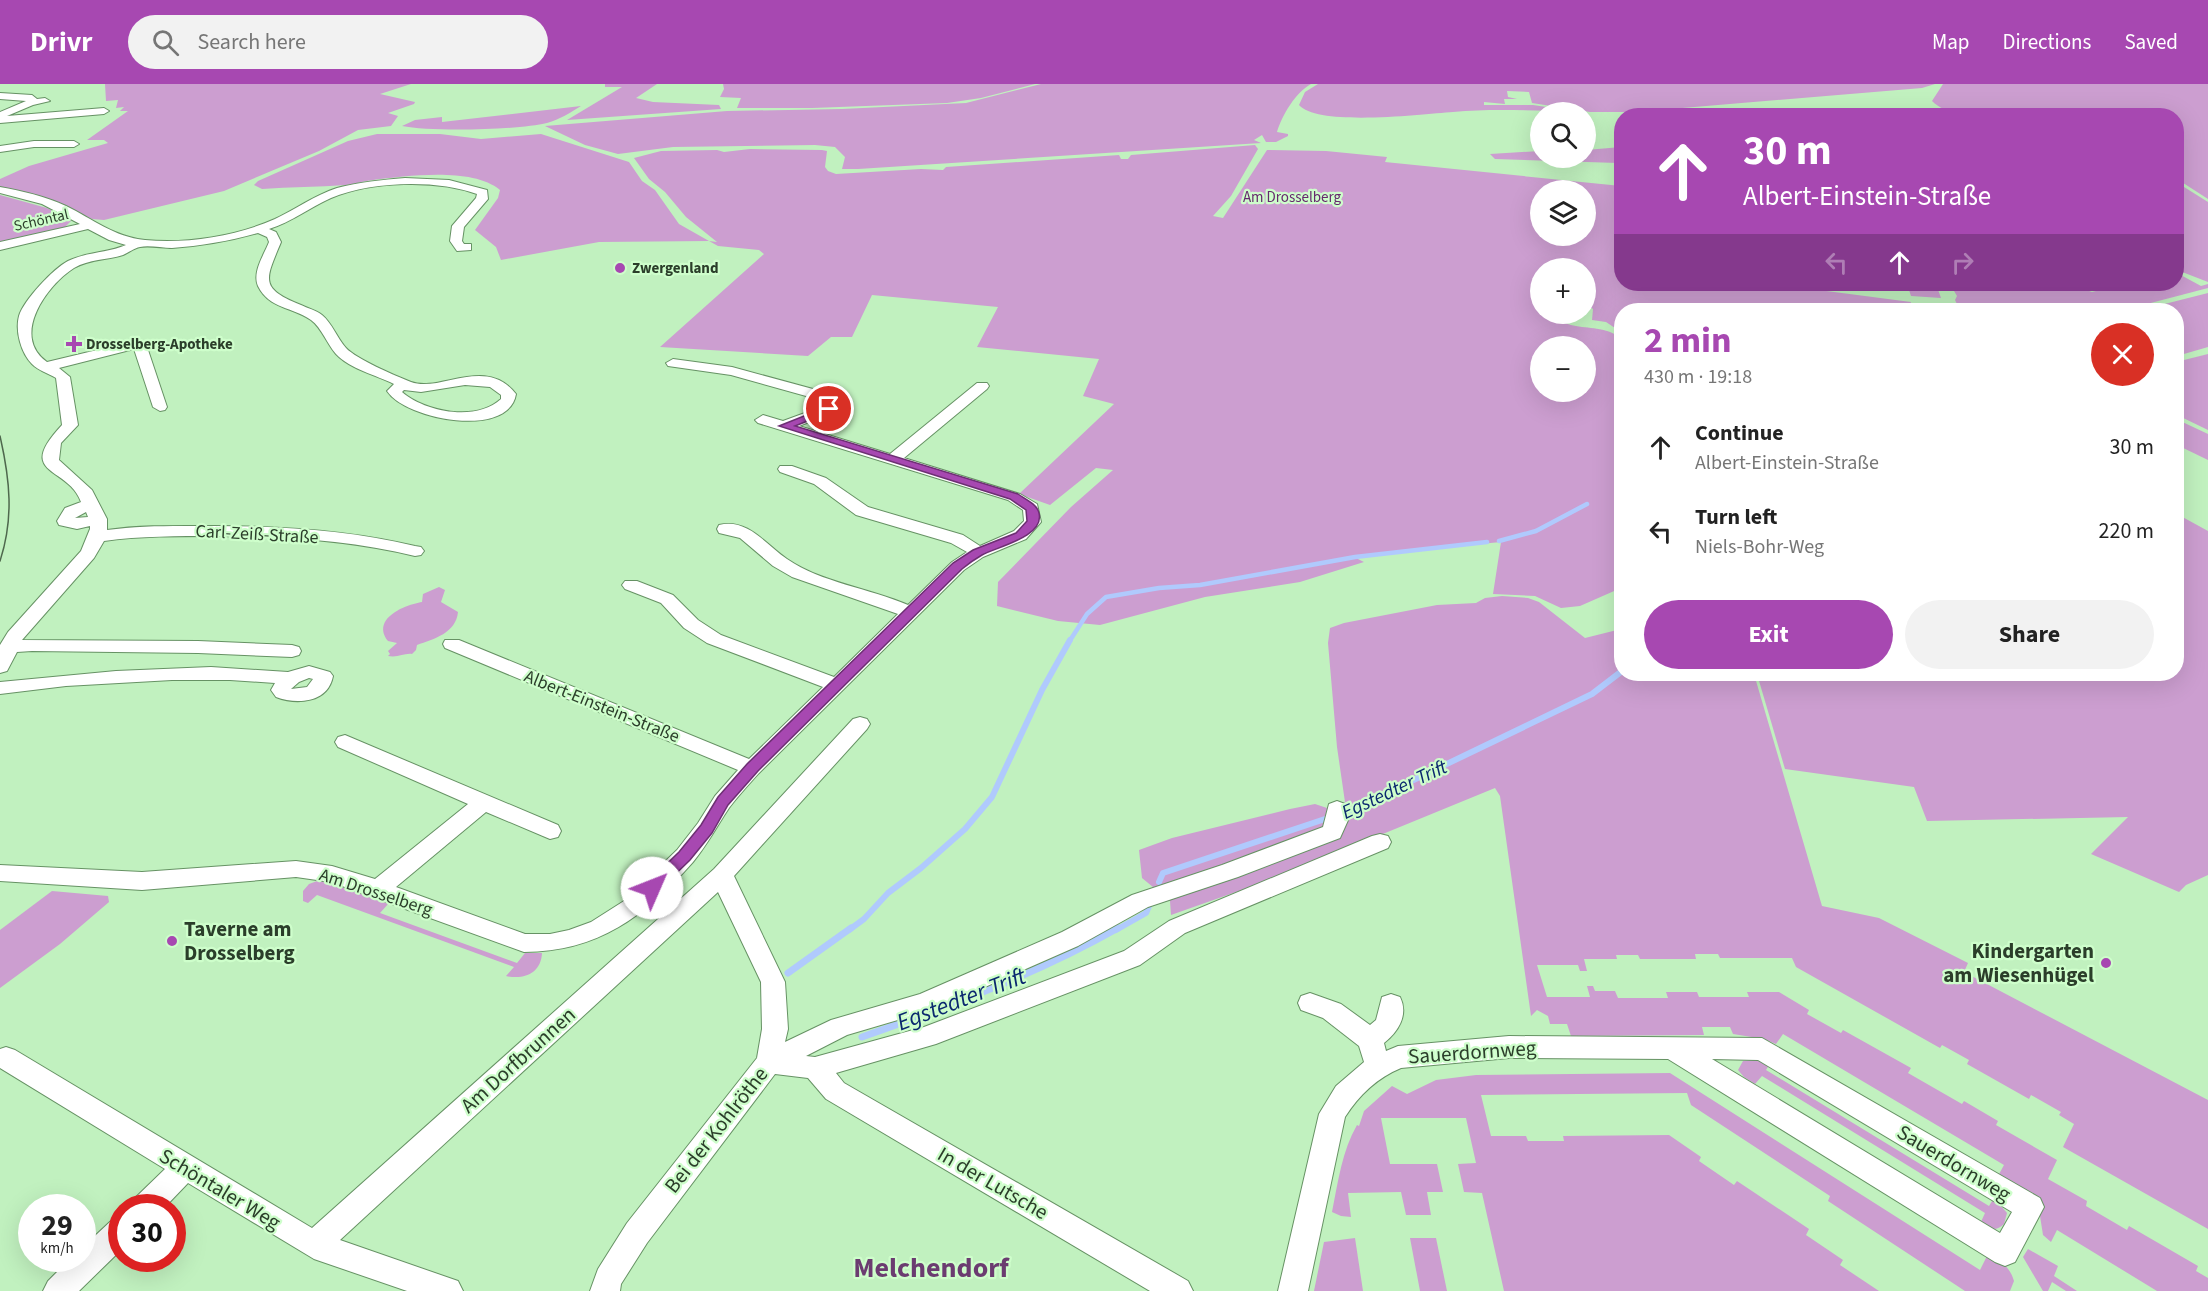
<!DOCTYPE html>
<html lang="en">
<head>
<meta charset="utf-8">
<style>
	:root { --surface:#fff; --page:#f2f2f2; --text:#222; --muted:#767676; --accent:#a748b1 }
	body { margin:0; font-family:"Source Sans 3",sans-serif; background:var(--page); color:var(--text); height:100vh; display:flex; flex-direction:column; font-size:22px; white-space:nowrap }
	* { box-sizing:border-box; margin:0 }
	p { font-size:20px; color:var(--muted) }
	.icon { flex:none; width:33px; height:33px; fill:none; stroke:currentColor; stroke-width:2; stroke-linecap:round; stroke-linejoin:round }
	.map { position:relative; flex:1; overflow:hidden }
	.drawer { position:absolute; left:1614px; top:219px; width:570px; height:378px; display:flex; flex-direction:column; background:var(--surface); border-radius:24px; box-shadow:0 6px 24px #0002 }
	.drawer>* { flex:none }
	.guide { position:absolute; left:1614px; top:24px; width:570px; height:183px; border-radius:24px; box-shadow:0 6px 24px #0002; background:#a748b1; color:#fff; overflow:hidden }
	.buttons { position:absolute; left:1530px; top:18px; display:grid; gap:12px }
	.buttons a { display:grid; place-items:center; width:66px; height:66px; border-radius:50%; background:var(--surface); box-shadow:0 6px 24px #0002; font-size:30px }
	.speed { position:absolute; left:18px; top:1110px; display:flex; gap:12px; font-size:30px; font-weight:700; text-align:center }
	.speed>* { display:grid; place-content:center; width:78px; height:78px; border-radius:50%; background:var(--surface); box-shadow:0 6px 24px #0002; line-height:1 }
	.speed small { font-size:15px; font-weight:400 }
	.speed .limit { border:9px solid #d22; background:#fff; color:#111 }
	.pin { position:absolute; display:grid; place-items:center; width:51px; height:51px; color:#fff; margin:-26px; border:3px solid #fff; border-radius:50%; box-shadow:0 2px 6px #0007 }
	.me { position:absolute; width:66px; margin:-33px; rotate:46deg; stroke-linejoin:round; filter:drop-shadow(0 0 4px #0008) }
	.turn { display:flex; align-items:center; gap:21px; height:126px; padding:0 30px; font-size:27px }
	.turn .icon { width:78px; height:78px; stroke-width:2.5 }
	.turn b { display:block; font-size:42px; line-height:51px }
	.lanes { display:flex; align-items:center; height:57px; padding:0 30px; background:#0003; justify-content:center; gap:30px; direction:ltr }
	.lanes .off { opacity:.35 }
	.round { display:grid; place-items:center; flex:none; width:63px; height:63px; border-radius:32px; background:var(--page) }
	.headline { display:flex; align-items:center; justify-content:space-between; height:102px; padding:0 30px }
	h1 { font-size:36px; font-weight:700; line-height:45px; color:var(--accent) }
	.button { display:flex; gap:12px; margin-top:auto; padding:12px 30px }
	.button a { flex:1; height:69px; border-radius:36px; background:var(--accent); color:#fff; font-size:24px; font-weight:700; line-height:69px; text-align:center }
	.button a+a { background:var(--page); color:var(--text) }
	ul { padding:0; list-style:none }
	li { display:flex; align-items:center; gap:18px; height:84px; padding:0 30px }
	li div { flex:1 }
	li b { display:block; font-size:22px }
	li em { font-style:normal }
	header { display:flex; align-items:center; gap:36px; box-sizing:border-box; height:84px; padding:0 30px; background:var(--accent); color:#fff }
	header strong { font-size:28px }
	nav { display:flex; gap:33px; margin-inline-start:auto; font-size:21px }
	.search { width:420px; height:54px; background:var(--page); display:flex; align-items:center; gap:15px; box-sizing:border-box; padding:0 21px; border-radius:33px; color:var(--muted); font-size:22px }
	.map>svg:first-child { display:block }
	.green { fill:#cc9ed0; fill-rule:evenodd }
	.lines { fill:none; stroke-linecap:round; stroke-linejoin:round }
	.stream-far2 { stroke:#b0cafd; stroke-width:4.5 }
	.stream-far1 { stroke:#b0cafd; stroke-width:6 }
	.stream { stroke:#b0cafd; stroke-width:7 }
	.minor-casing { stroke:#669264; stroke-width:2 }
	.minor { fill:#fff; fill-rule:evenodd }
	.tram { stroke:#4e684d; stroke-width:1.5 }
	.route { fill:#a748b1; stroke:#6d2f73; stroke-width:1.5 }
	.poi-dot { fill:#a748b1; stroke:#cefecb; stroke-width:2 }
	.labels { text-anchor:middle; stroke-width:4.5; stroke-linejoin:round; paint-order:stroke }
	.far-park-label { font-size:15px; fill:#66296d; stroke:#cefecb }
	.far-street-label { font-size:15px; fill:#2b3e2a; stroke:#cefecb }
	.far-poi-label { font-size:15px; font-weight:bold; fill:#2b3e2a; stroke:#cefecb; text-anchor:start }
	.street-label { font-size:18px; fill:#2b3e2a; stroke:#cefecb }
	.water-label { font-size:20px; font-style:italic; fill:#0b286f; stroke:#cefecb }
	.near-poi-label { font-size:21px; font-weight:bold; fill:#2b3e2a; stroke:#cefecb; text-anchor:start }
	.near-street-label { font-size:21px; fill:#2b3e2a; stroke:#cefecb }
	.near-water-label { font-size:24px; font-style:italic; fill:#0b286f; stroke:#cefecb }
	.near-district-label { font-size:28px; font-weight:bold; fill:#6b3c70; stroke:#cefecb }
</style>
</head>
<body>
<header>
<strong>Drivr</strong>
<div class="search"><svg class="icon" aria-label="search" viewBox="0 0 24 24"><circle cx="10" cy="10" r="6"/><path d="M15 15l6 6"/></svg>Search here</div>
<nav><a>Map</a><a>Directions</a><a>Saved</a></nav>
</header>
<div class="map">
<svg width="2208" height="1207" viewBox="0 0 2208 1207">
	<rect width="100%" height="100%" fill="#c1f1bf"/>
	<g class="green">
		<polygon points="105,0 411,0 380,10 415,18 414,20 388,29 398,32 391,42 358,46 319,67 224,107 104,136 92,135 49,115 0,103 0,95 29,82 108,59 104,56 87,56 128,27 120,27 124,23 116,24 118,16 106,17"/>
		<polygon points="605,0 657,0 636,14 653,18 719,21 721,25 567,36 622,3 605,3"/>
		<polygon points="723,0 1035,0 981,14 947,19 812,24 737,24 741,14 720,13 724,5"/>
		<path d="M1041,0h270c-15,8 -29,31 -34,48l11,2v2l-12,6h-10l-4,-7 -8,5 7,3 -403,26h-16l3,-12 -10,-10 -20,-2 -142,2 -55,7 -33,-9 -40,-19 182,-15 115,-2 124,-6z"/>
		<path d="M1318,0h617l-13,4 -287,24h-45l-58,-9 -3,-11 -22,-1 1,6 9,2h-13l1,5 -21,-2v3h49l40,6c-39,0 -80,-3 -120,1 -30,2 -135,15 -154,-7l6,-13z"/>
		<path d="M1943,0h265v115l-31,-20 -1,-63h-190c-18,-2 -40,-1 -54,-15z"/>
		<path d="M581,22c-11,7 -21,13 -34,17 -29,7 -116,9 -145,3l13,-6 27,-3v5z"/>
		<path d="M377,50h63l41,5 60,-5 88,28 13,19 13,9 24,34 30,17 8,1 -31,-25 -21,-25 -16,-13 -15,-21 27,-7 56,-1 7,2 26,-3 72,1 5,1 -2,16 3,4 8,3 85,-5 22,1 3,-3 173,-12 2,4h7l3,-4 124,-10 3,4 -27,47 -18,20 10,2 44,-68 59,1 61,6 -2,5 236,24 1,98h188l1,5 100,13 -3,8h-286l-1,22 -15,-10 -14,-2 1,-11 -7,-5v-36h-46v36l-3,5c8,6 26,15 39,17 16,3 32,1 45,13v249l-41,18 -19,2 -26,-12 -42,-2 8,-52 -149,14 12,6 -64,20 -95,15 -105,28 -42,-4 -61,-15 1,-24 73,-75 42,-37 -17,-2 -46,37 -31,-11 95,-90 -31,-8 16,-37 -122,-12 21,-40 -126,-12 -20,42h-21l-23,19 -148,-9 104,-93 -5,-4 -41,-4 -9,-5 -110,1 -98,18 -5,-13 -21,-17 23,-32 2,-8c-28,-23 -92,-14 -127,-10 -9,1 -18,4 -27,5 -28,2 -56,2 -84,4l-8,-4 4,-4 90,-40zM1586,106v46h-46v-46zM1540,262h46v46h-46z"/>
		<polygon points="1621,63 1621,78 1618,79 1495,75 1490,70 1540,67 1540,74 1586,74 1586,66"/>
		<polygon points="2176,98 2208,118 2208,198 2177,186"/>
		<polygon points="0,111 47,124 71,137 65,143 0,158"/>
		<polygon points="2177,189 2201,202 2208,200 2208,204 2124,226 1960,226 1955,216 1957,212 1950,200 2076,200 2079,201 2075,202 2092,208 2096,207 2081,200 2101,200 2102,202 2119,205 2118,200 2176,200"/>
		<polygon points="1907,200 1936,200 1941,214 1911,212"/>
		<polygon points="2208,209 2208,263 2177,272 2176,226 2141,226"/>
		<polygon points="2208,270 2208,346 2177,331 2177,296 2181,295 2177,292 2176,278"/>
		<polygon points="2176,335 2208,350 2208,376 2177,361"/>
		<polygon points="2177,430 2208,447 2208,791 2186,801 2179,808 2091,770 2128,733 1927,737 1914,703 1785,685 1757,590 2176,590"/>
		<path d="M439,503l6,3 -4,12 17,10c-2,21 -24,27 -41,33l-1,5 -4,4c-8,-1 -14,4 -24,2l2,-2 -2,-3 9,-8 -9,-2c-17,-22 16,-36 34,-39l1,-8z"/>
		<polygon points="1502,512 1528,514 1539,518 1585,554 1621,545 1622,590 1754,590 1822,822 1879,834 1968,879 1964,888 2208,1016 2208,1145 2063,1063 2074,1040 2059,1031 2061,1028 2031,1011 2029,1015 1967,980 1969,976 1942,961 1940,964 1796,883 1792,874 1720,874 1718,870 1695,870 1696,875 1640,875 1638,871 1616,871 1617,875 1584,875 1587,887 1580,887 1578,881 1537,881 1547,913 1590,913 1587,902 1593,902 1595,907 1615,907 1618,914 1668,914 1666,908 1697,908 1699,913 1749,913 1747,908 1779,908 1809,926 1807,930 1841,949 1843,946 1911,984 1908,989 1962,1020 1964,1017 1998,1037 1996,1041 2057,1076 2048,1095 2087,1117 2086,1122 2127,1146 2129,1142 2198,1182 2196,1187 2208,1194 2208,1207 2157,1207 2057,1146 2051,1158 2043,1151 2040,1132 2035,1121 1998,1092 2004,1081 1783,950 1776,960 1764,955 1733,950 1730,943 1702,943 1704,951 1571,952 1567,940 1550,940 1548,932 1537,926 1531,932 1500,712 1495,704 1273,795 1171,831 1170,817 1142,794 1139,766 1172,754 1290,725 1315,720 1330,725 1345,718 1337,663 1328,559 1330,544 1344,539 1437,521 1476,519 1485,514"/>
		<path d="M320,796l69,23 -9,10 137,50 8,-10h17c-1,20 -17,27 -36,23l8,-9 -197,-72 -9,8 -5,-2v-10l6,-7z"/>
		<polygon points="52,807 108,812 109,818 60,860 0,904 0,846"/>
		<path d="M1759,975l12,3 -5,8 223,136 5,-8 13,15 -3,11c-8,8 -15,5 -24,0l5,-11 -223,-137 -7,8 -11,-7 -6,-7 5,-9z"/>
		<path d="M1670,989l310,197 9,-18c11,8 21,15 25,29l-4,10h-45l-137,-90 2,-5 -139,-91 -4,-12 -206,2 10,41h35l2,5h36l-1,-5 106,-1 32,22 -2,4 35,24 3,-4 72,48 -3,6 37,25 -3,5 39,26h-375l-22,-98 -18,-1 -6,-28 18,-1 -10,-45h-85l9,46h47l6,28h-16l4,23h-25l-5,-23 -53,1 3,24 -10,-1 -9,-4c6,-30 10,-61 25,-87l2,1 5,-15 28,-25 15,8 29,-14 40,-5z"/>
		<polygon points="1355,1154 1363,1207 1314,1207 1324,1158"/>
		<polygon points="1410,1154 1436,1154 1447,1207 1420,1207"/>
		<polygon points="2028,1165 2058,1182 2054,1192 2077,1207 2066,1207 2052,1198 2048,1207 2043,1207 2023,1173"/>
	</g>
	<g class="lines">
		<g class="stream-far2">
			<polyline points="1499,457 1536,447 1587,420"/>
			<polyline points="1069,558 1087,530 1106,513 1159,504 1200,501 1355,473 1487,458"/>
		</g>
		<g class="stream-far1">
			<polyline points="1343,730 1592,610 1622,587"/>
			<polyline points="1159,798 1163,789 1331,733"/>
			<polyline points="849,846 864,835 888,809 921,784 965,745 992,713 1042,606 1070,556"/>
			<polyline points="1116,846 1146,829 1150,820"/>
		</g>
		<g class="stream">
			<polyline points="788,889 851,844"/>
			<path d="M862,953c88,-31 175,-63 256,-109"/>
		</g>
		<defs>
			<g id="minor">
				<polygon points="0,9 32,11 37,15 45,14 50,17 33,21 7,32 104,24 109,27 104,30 0,39 0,28 26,17 0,15"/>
				<polygon points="34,57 74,57 79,60 74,63 34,63 0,68 0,62"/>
				<path d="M405,94l44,2 38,10 1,9 -24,28 -2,14 2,3h7v6l-14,1 -7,-10 2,-15 24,-28 1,-4c-40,-15 -106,-13 -146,4 -21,9 -39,24 -62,31l7,3 5,10c-15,37 -23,46 20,63 6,3 15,5 21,10 10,8 15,23 24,33 10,11 50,28 65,34 29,11 75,-27 105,12 -7,45 -110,26 -129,-3l7,-7c-18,-9 -44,-15 -58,-30 -9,-10 -14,-26 -25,-34 -18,-13 -42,-11 -53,-34 -6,-14 6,-31 11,-44l-2,-5 -9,-4c-28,8 -57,13 -86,15 -10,0 -23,-3 -32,-1 -6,1 -12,6 -17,8 -16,5 -34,4 -49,13 -27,17 -64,68 -27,94l92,-22 7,4 21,63 -2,3 -5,1 -7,-4 -19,-58 -75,19 11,9 8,48 -17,18 -2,17 33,30 15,29v11c35,-5 71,-4 106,-4 68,0 135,4 202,20l6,1 3,4 -3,4 -6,1c-66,-16 -133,-20 -201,-20 -36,0 -73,0 -110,5l-10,17 -72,82 176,1 94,4 7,2 2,4 -2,4 -7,2 -94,-4 -166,-2 -15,1 -10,19 -7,2v-28l8,-13 73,-81 9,-22v-3l-13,3 -18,-4 -2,-4 8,-13 16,-6c-13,-36 -67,-26 -19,-77l-6,-47c-8,-5 -17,-7 -24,-14 -11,-11 -17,-33 -13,-48 5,-16 34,-47 49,-55 18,-9 40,-8 58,-16l-17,-5 -21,-11 -88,21v-8l80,-18 -38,-20 -42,-11v-6c22,4 45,9 66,19 27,13 48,31 79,34 42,4 92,-4 130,-21 21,-10 40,-24 62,-31 22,-6 45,-8 68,-10zM465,301l25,2 11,8v4c-25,23 -76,13 -99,-7l2,-2 17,2zM86,428l2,5 -13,1z"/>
				<path d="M673,275l59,8 103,28 5,8 -6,9 -35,14 91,28 87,-71h10l2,3 -2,3 -83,69 116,36 17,10 4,18 -15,17 -43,18 -19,13 -205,203c-10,11 -21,23 -30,35 -12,18 -22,37 -36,54 -48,54 -95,90 -169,90l-193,-70 -35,-5 -154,13 -142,-9v-16l142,7 154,-11 36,5 43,13 93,-75 -130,-57 -3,-5 3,-5 7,-2 213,90 3,6 -3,6 -8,2 -64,-27 -90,75 129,47h25l19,-4 22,-8 33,-21 53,-51 21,-27 17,-27 23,-26 -293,-122 -2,-4 2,-4h14l290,119 74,-72 -116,-44 -23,-15 -23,-25 -36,-14 -3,-4 3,-4h12l36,14 25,25 23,15 113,42 64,-63 -106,-37 -19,-11 -33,-28 -21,-5 -2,-4 2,-4c29,-7 47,20 68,34 35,24 82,29 121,46l44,-43 15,-10 -16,-9 -95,-28 -42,-31 -34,-12 -2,-3 2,-3h12l34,12 42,29 95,28 17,11 34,-15 10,-10 -1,-11 -15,-10 -250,-77 -3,-3 8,-5 20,6 41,-15v-5l-93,-26 -63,-9 -2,-3z"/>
				<path d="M309,582l21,6 3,4c-5,27 -36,29 -57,21l-5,-7 4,-7 -45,-3h-58l-106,6 -66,8v-12l116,-11 95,-4 77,5zM309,594l4,1 -6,8 -16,2 8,-7z"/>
				<polygon points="860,633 867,635 870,640 867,645 734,792 785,898 788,945 785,958 831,936 920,910 1062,848 1132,811 1222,781 1323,743 1329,720 1337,717 1345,720 1349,734 1340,754 1238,793 1148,823 1078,862 935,925 847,951 806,972 815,973 924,943 1124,867 1169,837 1372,752 1380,750 1388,752 1391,758 1388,764 1185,849 1140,881 936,960 836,989 844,999 1188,1197 1193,1207 1150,1207 826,1015 808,994 775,990 647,1159 621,1200 620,1207 590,1207 598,1185 627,1139 757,974 762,945 761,898 718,808 340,1156 458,1197 463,1207 407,1207 314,1175 188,1099 164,1124 130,1124 134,1115 165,1085 0,984 0,965 6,963 15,966 312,1144 714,785 853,635"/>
				<path d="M1310,909l31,11 29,21 6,-5 6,-23 9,-3 9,3c9,18 -2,35 -16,46l2,8 12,-5 111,-10 253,2 278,160 4,9 -29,55 -10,4 -10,-4 -327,-203 -159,-1 -108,10c-24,10 -42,27 -56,49l-37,174h-30l41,-177 17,-28 28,-24 -5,-16 -36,-28 -22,-8 -3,-7 3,-7zM1712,975l46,1 254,152 -12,21z"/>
				<polygon points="122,1132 122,1165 79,1207 43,1207 48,1197 71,1174 82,1174 82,1164 112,1136"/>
			</g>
		</defs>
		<use href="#minor" class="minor-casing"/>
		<use href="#minor" class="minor"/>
		<path class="tram" d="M0,352c10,44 14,82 0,125"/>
	</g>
	<path class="route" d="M829,322l5,3 -1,2 -38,15 223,68c7,5 19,10 21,19 6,24 -43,34 -57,42 -7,4 -14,9 -20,14l-204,202 -30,34 -16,28 -22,27 -33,32h-11l-2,-4 2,-4 33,-32 22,-27 17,-28 29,-33 206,-201 20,-13 43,-17 11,-12 -1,-11 -16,-11 -231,-73z"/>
	<g class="poi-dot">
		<circle cx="620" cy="184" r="6"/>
		<path d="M71 251h6v6h6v6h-6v6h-6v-6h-6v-6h6z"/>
		<circle cx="172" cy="857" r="6"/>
		<circle cx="2106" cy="879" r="6"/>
	</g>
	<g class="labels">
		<g class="far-park-label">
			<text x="1292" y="118">Am Drosselberg</text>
		</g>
		<g class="far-street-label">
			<text transform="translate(41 136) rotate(-13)" y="5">Schöntal</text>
		</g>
		<g class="far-poi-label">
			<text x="632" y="189">Zwergenland</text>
			<text x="86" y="265">Drosselberg-Apotheke</text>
		</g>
		<g class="street-label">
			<text transform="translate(257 450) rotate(3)" y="6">Carl-Zeiß-Straße</text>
			<text transform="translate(602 622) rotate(22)" y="6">Albert-Einstein-Straße</text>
			<text transform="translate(376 808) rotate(18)" y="6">Am Drosselberg</text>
		</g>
		<g class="water-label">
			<text transform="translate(1394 705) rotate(-25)" y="7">Egstedter Trift</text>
		</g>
		<g class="near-poi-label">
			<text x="184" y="852">Taverne am<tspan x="184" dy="24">Drosselberg</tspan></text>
			<text x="2094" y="874" text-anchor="end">Kindergarten<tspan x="2094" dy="24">am Wiesenhügel</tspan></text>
		</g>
		<g class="near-street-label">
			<text transform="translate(1472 968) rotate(-4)" y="7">Sauerdornweg</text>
			<text transform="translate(518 976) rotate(-42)" y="7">Am Dorfbrunnen</text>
			<text transform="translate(716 1046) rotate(-52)" y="7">Bei der Kohlröthe</text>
			<text transform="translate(1954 1079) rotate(31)" y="7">Sauerdornweg</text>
			<text transform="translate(993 1099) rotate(30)" y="7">In der Lutsche</text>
			<text transform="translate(220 1105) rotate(31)" y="7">Schöntaler Weg</text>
		</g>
		<g class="near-water-label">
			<text transform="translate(961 915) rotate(-21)" y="8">Egstedter Trift</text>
		</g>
		<g class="near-district-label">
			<text x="931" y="1193">Melchendorf</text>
		</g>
	</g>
</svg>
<div class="buttons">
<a><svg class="icon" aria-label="search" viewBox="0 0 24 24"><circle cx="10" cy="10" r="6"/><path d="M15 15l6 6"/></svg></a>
<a><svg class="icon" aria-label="layers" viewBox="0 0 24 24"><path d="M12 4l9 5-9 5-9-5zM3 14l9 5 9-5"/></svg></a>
<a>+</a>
<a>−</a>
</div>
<div class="speed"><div>29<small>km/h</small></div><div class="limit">30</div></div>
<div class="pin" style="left:829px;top:325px;background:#d93025"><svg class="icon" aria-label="arrive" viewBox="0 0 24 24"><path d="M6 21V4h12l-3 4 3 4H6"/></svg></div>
<svg class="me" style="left:652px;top:804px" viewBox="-20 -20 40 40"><circle r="19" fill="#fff"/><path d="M0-13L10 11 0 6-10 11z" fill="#a748b1"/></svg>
<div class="guide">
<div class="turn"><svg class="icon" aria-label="ahead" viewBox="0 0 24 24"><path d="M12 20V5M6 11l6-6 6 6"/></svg><div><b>30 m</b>Albert-Einstein-Straße</div></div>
<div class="lanes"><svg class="icon off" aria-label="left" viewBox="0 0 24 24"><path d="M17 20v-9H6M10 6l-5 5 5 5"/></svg><svg class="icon" aria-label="ahead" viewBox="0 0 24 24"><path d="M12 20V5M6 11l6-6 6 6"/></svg><svg class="icon off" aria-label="right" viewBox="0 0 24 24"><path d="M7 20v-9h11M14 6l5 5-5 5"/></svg></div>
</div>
<section class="drawer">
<div class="headline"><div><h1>2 min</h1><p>430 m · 19:18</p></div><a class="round" style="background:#d93025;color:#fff"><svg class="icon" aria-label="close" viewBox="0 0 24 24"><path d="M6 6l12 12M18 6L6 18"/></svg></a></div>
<ul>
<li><svg class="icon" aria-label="ahead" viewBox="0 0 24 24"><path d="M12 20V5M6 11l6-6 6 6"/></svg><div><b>Continue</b><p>Albert-Einstein-Straße</p></div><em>30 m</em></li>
<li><svg class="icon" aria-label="left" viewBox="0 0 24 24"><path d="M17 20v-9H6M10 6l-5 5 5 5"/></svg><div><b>Turn left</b><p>Niels-Bohr-Weg</p></div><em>220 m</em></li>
</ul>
<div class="button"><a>Exit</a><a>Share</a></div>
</section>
</div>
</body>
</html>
